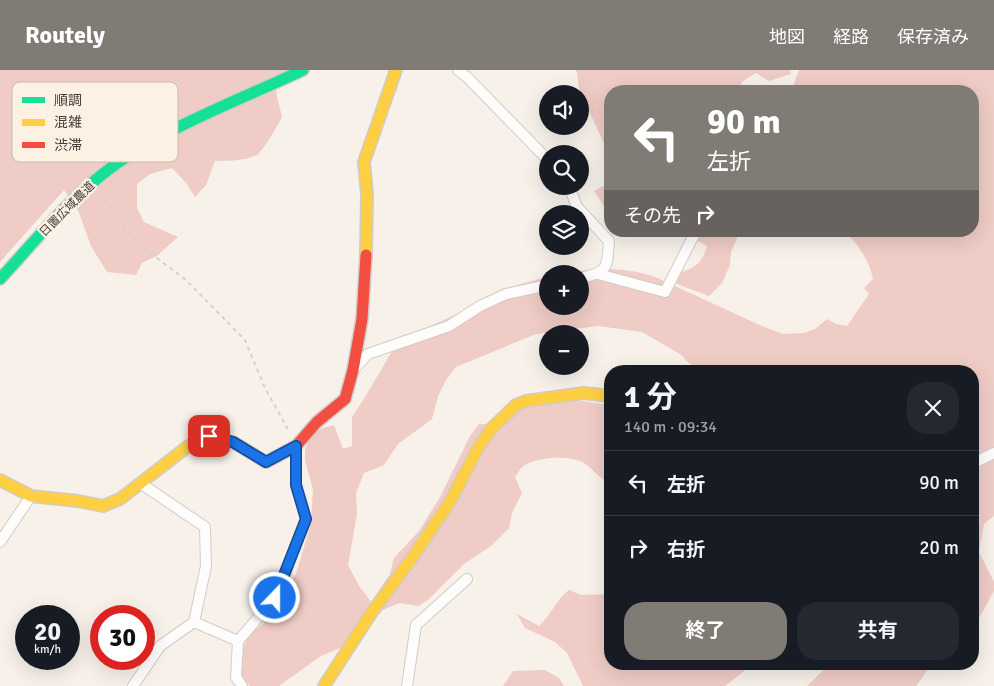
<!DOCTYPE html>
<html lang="ja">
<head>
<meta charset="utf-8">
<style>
	:root { --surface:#171b24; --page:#242831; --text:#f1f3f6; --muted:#9ea1a6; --line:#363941; --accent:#817b76 }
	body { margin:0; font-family:Signika,"Noto Sans JP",sans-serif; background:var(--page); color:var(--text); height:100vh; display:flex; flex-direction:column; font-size:19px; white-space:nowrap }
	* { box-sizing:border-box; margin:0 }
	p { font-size:16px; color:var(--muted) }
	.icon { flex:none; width:28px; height:28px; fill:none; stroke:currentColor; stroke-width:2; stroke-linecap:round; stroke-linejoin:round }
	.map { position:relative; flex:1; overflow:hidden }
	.side { position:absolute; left:604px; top:295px; width:375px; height:305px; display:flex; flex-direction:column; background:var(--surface); border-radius:20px; box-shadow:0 5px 20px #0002 }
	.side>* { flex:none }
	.guide { position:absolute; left:604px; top:15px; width:375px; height:152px; border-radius:20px; box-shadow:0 5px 20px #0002; background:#817b76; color:#fff; overflow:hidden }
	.tools { position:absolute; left:539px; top:15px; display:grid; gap:10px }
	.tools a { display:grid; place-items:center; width:50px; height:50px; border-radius:50%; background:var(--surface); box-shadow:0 5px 20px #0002; font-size:25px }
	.speed { position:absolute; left:15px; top:535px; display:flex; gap:10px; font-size:25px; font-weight:700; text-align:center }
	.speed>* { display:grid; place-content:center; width:65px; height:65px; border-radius:50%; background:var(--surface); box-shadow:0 5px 20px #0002; line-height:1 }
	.speed small { font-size:12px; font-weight:400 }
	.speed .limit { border:8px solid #d22; background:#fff; color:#111 }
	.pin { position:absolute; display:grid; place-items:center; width:42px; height:42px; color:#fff; margin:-21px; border-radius:10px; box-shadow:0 2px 8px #0006 }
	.me { position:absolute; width:55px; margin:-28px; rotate:22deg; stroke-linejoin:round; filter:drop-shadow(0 0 4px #0008) }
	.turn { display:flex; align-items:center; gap:18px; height:105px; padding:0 20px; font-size:22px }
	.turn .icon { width:65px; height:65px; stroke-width:2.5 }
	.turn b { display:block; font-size:35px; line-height:42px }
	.then { display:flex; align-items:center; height:48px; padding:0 20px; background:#0003; gap:10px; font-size:19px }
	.round { display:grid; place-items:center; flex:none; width:52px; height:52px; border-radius:20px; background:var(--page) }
	.head { display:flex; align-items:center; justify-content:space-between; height:85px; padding:0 20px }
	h1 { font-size:30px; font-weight:700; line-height:38px }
	.primary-button { display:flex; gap:10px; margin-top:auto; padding:10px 20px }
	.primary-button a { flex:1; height:58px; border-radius:20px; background:var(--accent); color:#fff; font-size:20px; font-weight:700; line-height:58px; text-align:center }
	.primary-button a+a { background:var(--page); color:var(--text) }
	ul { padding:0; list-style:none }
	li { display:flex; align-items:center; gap:15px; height:65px; padding:0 20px; border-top:1px solid var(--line) }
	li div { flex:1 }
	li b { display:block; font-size:19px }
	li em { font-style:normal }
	header { display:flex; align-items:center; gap:30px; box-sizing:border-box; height:70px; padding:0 25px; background:var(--accent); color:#fff }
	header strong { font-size:24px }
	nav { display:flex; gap:28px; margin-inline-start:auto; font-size:18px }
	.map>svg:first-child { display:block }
	.forest { fill:#efccc5 }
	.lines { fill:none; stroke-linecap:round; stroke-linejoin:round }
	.street-casing { stroke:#d1ccc7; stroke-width:12 }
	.fast-casing { stroke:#d1ccc7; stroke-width:14 }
	.slow-casing { stroke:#d1ccc7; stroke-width:14 }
	.jam-casing { stroke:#d1ccc7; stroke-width:14 }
	.path { stroke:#d3d1cf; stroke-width:2; stroke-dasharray:4 4; stroke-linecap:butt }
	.street { stroke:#fefdfc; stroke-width:10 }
	.fast { stroke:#16e098; stroke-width:11 }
	.slow { stroke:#ffcf43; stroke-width:11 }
	.jam { stroke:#f24e42; stroke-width:11 }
	.route-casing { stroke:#114b97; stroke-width:12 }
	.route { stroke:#1a73e8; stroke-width:9 }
	.labels { text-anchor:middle; stroke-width:4.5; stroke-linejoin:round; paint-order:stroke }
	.street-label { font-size:12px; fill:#413c37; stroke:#fdf1e4 }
	.key { fill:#fdf1e4; stroke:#c5bbb0; stroke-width:1 }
	.key-label { font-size:14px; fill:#413c37 }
</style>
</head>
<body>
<header>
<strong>Routely</strong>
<nav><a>地図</a><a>経路</a><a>保存済み</a></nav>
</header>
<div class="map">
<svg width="994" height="616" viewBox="0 0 994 616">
	<rect width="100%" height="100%" fill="#f7f1ea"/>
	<g class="forest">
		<path d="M0,0h287l-11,22 6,25c-7,12 -14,27 -24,37 -9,7 -32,7 -43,7l-9,24 -11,12 -8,-13 -15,-16 -22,6 -13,10v24l7,14 34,15 -21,19 -15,7 -6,12 -29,-3 -16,-26 -13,-36 -14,-20 -64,72z"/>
		<polygon points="575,0 790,0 791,4 769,11 756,3 743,11 736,21 610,21 610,87 587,36 580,28 577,2"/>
		<path d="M799,0h195v446l-10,8 -5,28 15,30v9l-16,29 -5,4 -1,-253h-275l-17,-17 -38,-22 -44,-6 -62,8 -80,33 -10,13 -8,16 -6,23 -34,25 -14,21 -20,8 -8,20 1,21 -9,51 11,21 13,17 -27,43 -24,10 -42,30h-29l-9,-8 -1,-14 4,-18 6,-13 13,-9 15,-17 18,-33 15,-51 2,-34 -8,-28v-12l7,-16 11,-5 11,-3 9,24 9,-3v-29l13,-20 29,-49 24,-16 41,-19 43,-24 45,-12 1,29h32v-32h-16c29,-7 62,-7 91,3l107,49 21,8 21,-1 11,-4 12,-10 9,5 11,2 22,-32 -5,-6 9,-9c-3,-17 -16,-38 -30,-48h129v-140h-184l6,-7z"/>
		<polygon points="610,112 610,145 594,121"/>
		<path d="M698,161h42l-9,21 -1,13 -8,18 -13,13 -32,-12 -1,-10c19,-6 25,-9 31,-28l-12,-7z"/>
		<path d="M582,331l28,4v78c-11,-4 -18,-16 -28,-21 -13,-7 -44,-5 -57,3 -4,2 -7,8 -10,12l7,16 -10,20 -3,15 -18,18 -27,18 -36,36 -10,6 -19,-3 -16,7 -4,-20 11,-16 4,-16 25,-27 21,-34 30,-61 9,-12 25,1 17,-16 31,-7z"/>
		<path d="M569,520l12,5 29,-1v70h143l-28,22h-142l-16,-33 -12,-11 -30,-14 -8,-14 22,12c12,-11 17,-26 30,-36z"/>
		<polygon points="830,594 932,594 916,616 807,616"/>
		<polygon points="545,600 559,608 564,616 503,616 513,601"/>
	</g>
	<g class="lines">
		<defs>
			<g id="street">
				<polyline points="458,0 468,8 548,90"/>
				<path d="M569,116l8,21 32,34c-2,27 0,31 -29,37"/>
				<polyline points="598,204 665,222 696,161"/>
				<polyline points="353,300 368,284 449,256 480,236 506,224 548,215"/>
				<polyline points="972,394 994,383"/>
				<polyline points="0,472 31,426"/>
				<polyline points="194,552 238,571"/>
				<polyline points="133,616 160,576 194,552 206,496 205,457 140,413"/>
				<polyline points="242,616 236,607 238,571 275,528 306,449 296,415 296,376"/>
				<polyline points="407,616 416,555 467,509"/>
			</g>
			<path id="fast" d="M0,209c37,-40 71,-83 116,-115 57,-40 124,-64 187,-94"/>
			<g id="slow">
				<polyline points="366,185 367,124 364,92 396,0"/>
				<polyline points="0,410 31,426 78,431 103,436 120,429 187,377 208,366"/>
				<polyline points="324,616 372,542 412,488 451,430 478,378 491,359 516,335 526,331 584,323 610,326"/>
			</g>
			<polyline id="jam" points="208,366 233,372 266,392 296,376 317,352 345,329 353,300 362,249 366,185"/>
		</defs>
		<use href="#street" class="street-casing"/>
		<use href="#fast" class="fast-casing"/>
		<use href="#slow" class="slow-casing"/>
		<use href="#jam" class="jam-casing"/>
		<polyline class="path" points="100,122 132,169 186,210 245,270 265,318 290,363"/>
		<use href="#street" class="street"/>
		<use href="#fast" class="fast"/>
		<use href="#slow" class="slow"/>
		<use href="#jam" class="jam"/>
	</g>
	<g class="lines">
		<defs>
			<polyline id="route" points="209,366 233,372 266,392 296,376 296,415 306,449 275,528"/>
		</defs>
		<use href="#route" class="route-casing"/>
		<use href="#route" class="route"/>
	</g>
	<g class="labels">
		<g class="street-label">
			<text transform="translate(67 139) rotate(-45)" y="4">日置広域農道</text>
		</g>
	</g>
	<rect x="12" y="12" width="166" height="80" rx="8" class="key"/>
	<rect x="22" y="27" width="23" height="6" fill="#16e098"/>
	<rect x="22" y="49" width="23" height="7" fill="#ffcf43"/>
	<rect x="22" y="72" width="23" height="6" fill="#f24e42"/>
	<g class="key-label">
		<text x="54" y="35">順調</text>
		<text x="54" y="57">混雑</text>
		<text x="54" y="80">渋滞</text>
	</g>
</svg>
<div class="tools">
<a><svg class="icon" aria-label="sound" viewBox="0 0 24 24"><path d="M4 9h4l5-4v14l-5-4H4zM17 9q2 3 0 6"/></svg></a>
<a><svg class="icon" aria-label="search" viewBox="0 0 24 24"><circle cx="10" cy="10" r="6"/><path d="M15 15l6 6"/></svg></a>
<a><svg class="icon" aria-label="layers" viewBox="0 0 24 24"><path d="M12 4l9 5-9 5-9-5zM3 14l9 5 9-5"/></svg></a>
<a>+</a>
<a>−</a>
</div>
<div class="speed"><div>20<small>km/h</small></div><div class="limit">30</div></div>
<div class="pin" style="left:209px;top:366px;background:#d93025"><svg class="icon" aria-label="arrive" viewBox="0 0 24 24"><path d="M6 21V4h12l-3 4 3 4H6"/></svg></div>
<svg class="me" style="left:275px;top:528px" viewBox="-20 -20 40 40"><circle r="17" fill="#1a73e8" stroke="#fff" stroke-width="3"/><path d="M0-11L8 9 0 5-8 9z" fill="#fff"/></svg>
<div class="guide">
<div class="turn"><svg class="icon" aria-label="left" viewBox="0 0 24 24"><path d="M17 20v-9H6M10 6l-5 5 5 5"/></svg><div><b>90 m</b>左折</div></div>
<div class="then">その先<svg class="icon" aria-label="right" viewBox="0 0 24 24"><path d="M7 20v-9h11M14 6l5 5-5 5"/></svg></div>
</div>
<section class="side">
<div class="head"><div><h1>1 分</h1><p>140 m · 09:34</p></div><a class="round"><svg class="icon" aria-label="close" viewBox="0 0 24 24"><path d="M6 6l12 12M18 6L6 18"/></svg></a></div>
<ul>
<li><svg class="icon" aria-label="left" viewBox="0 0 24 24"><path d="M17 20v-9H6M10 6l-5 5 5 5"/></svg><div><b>左折</b></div><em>90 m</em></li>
<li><svg class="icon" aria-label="right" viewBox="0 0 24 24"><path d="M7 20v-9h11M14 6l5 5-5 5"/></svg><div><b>右折</b></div><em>20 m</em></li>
</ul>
<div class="primary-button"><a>終了</a><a>共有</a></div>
</section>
</div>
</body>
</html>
